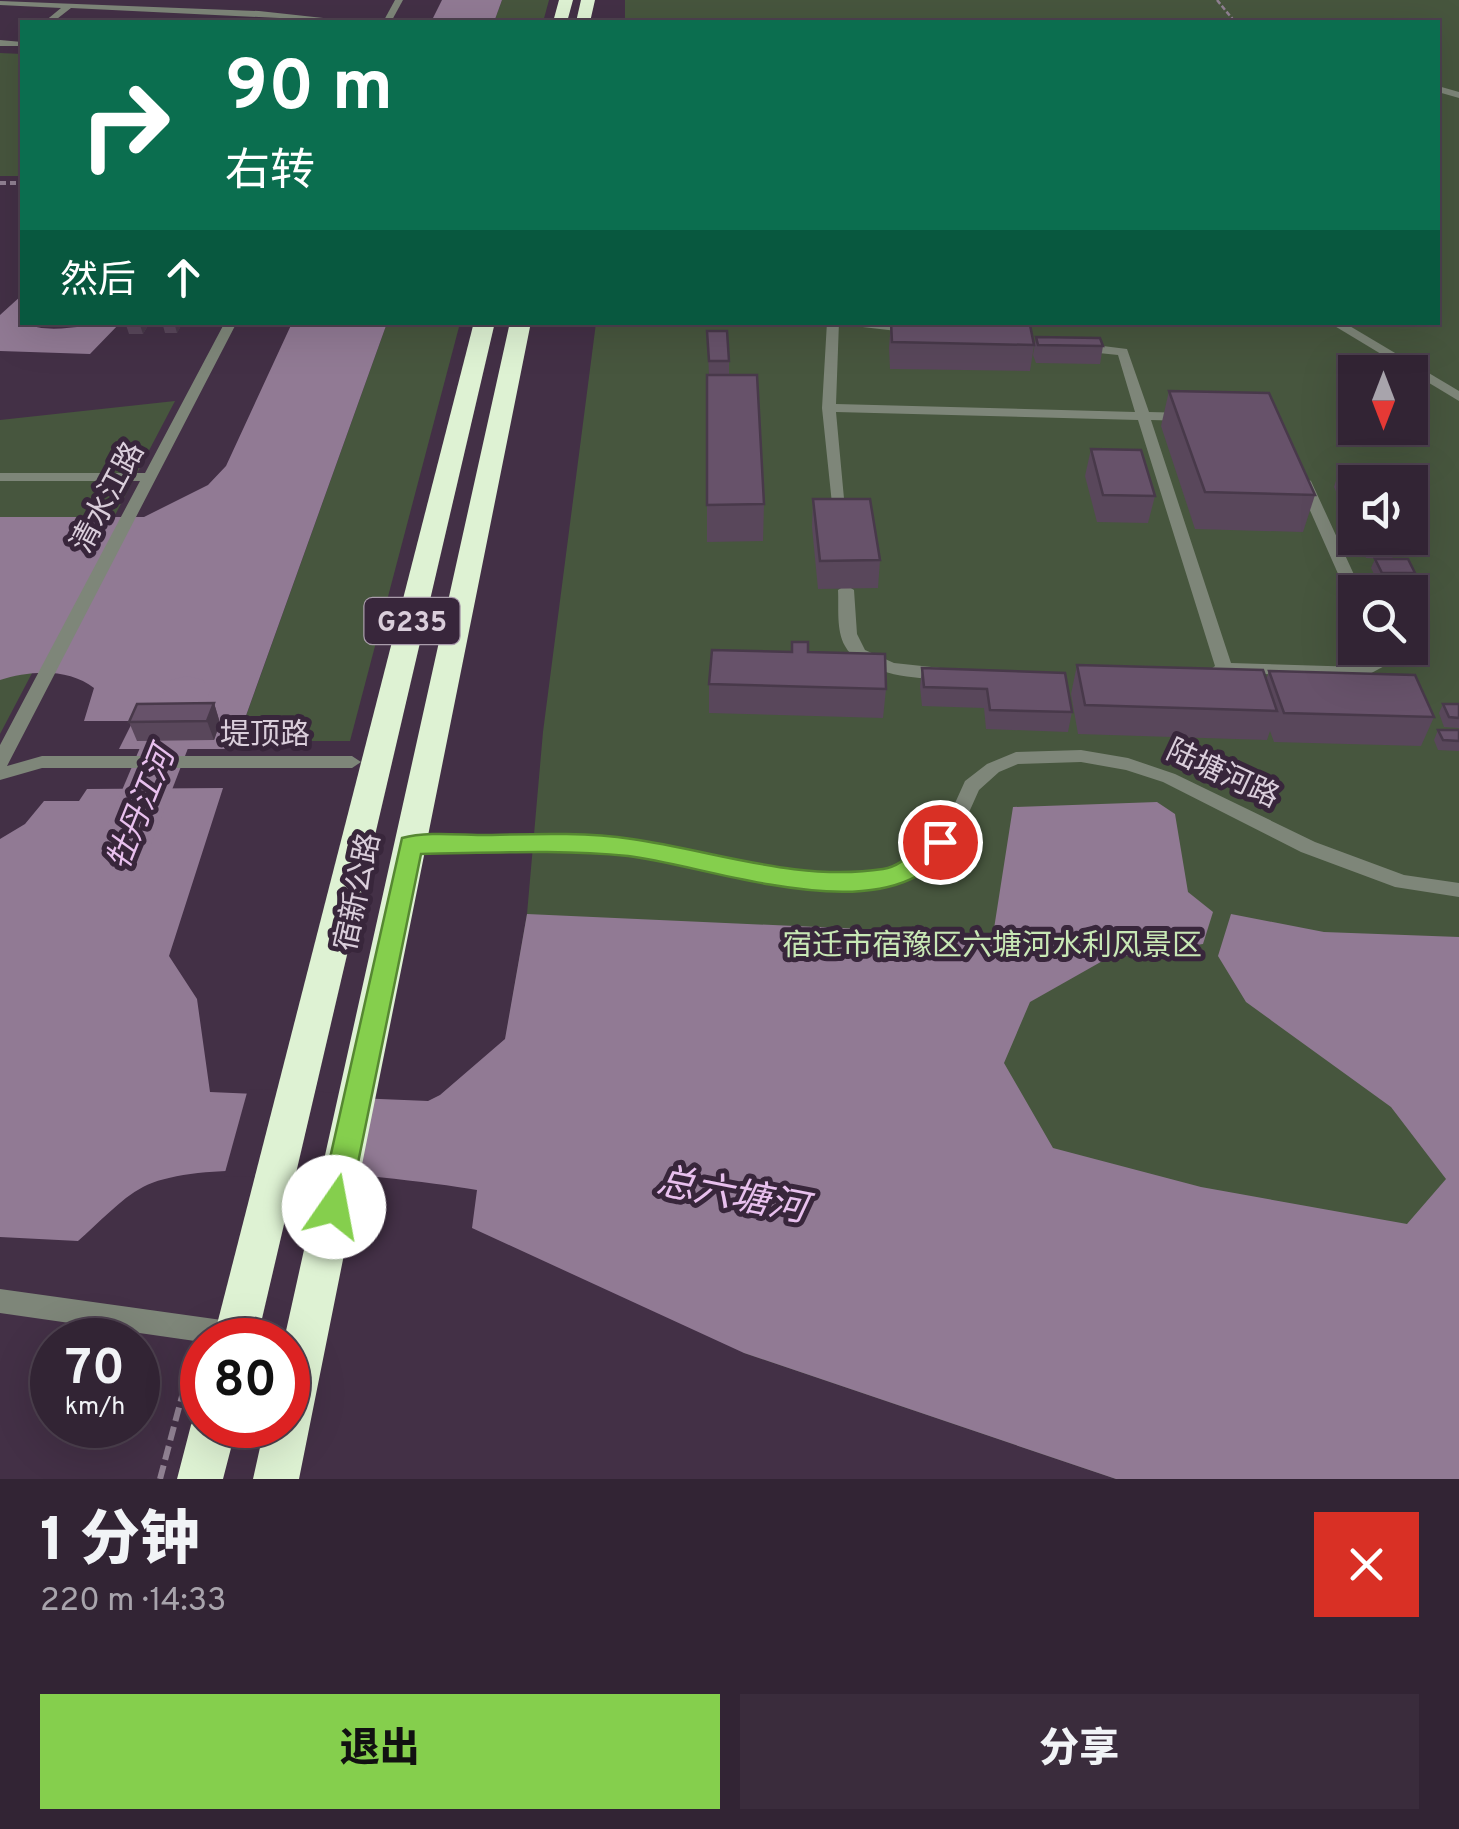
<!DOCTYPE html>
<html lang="zh">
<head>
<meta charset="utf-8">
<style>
	:root { --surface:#322434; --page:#3a2c3c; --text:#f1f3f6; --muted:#a8a4ac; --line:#4d414f; --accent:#85cf4d }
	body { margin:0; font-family:Overpass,"Noto Sans SC",sans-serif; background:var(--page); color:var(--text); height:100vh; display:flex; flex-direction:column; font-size:38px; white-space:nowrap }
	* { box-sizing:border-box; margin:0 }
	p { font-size:32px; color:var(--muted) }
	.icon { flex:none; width:55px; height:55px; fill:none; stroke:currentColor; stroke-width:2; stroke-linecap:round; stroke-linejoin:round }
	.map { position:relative; height:1479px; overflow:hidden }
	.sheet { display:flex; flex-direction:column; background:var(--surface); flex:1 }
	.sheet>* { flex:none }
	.guide { position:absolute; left:20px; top:20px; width:1420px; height:305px; border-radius:0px; box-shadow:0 10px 40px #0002,0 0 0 2px var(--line); background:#0b6e4f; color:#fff; overflow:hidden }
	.needle { width:65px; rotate:180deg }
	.buttons { position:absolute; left:1338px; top:355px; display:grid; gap:20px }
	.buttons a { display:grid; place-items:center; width:90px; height:90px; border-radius:0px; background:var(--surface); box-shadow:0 10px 40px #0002,0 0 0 2px var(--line); font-size:50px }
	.speed { position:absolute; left:30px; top:1318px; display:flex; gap:20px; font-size:50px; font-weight:700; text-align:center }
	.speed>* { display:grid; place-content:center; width:130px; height:130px; border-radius:50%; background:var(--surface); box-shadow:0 10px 40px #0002,0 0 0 2px var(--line); line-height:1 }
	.speed small { font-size:25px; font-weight:400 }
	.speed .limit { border:15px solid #d22; background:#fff; color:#111 }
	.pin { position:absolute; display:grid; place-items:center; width:85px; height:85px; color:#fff; margin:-42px; border:5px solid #fff; border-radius:50%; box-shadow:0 2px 10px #0007 }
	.me { position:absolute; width:110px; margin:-55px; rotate:12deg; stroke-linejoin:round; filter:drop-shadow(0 0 8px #0008) }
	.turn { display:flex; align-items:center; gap:35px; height:210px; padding:0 40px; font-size:45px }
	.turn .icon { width:130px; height:130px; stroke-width:2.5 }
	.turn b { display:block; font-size:70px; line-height:85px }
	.then { display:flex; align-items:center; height:95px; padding:0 40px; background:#0003; gap:20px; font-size:38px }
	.round { display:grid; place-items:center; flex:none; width:105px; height:105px; border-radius:0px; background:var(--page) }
	.headline { display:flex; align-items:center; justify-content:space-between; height:170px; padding:0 40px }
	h1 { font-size:60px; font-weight:800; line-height:75px }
	.cta { display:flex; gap:20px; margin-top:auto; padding:20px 40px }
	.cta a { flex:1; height:115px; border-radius:0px; background:var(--accent); color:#111; font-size:40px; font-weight:800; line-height:115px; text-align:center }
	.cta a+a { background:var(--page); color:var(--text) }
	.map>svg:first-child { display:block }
	.green { fill:#47563e; fill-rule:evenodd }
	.water { fill:#917a94 }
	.pier { fill:#433046 }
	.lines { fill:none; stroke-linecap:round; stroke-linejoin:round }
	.river { fill:#917a94; fill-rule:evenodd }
	.path-far2 { stroke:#908192; stroke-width:2.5; stroke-dasharray:5 2.5; stroke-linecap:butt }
	.path-far1 { stroke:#908192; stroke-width:4; stroke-dasharray:6 4; stroke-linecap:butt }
	.path { stroke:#908192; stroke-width:6; stroke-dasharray:14 6; stroke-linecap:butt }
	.minor { fill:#7e8679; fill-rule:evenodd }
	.highway { fill:#def2d3; fill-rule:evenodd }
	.wall { fill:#59475b }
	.shaded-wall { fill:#48394a }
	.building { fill:#67526a; stroke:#48394a; stroke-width:2.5 }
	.route { fill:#85cf4d; stroke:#568732; stroke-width:2.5 }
	.labels { text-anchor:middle; stroke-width:10; stroke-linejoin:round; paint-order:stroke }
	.shield { fill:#38263b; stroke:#a99cab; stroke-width:2.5 }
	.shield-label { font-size:28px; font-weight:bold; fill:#dacedb }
	.street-label { font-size:30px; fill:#dacedb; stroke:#38263b }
	.park-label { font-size:30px; fill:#c8e8b5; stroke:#38263b }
	.water-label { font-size:32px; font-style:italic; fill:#e8c0ee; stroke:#38263b }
	.near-water-label { font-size:38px; font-style:italic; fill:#e8c0ee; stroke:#38263b }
</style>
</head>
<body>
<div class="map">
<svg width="1459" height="1479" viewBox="0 0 1459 1479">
	<rect width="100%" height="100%" fill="#433046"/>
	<g class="green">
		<polygon points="502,0 549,0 543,22 494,22"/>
		<path d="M625,0h834v1479h-343l-372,-126 -252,-236 35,-203 16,-182 53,-409 842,-1v-300h-813zM1355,372h55v56h-55zM1355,482h55v56h-55zM1355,592h55v56h-55z"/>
		<polygon points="0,53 22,54 22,176 0,176"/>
		<polygon points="387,323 460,323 350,741 237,741"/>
		<polygon points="175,401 0,734 0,420"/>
	</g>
	<g class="water">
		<polygon points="442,0 502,0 494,22 431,22"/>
		<path d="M22,295v27c30,15 65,0 98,1l-30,31 -90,-3v-36z"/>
		<path d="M292,323h95l-153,426h-115l14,-28h-49l10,-33c-25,-20 -64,-18 -94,-8v-163h144l64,-32 18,-19z"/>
		<path d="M223,788l-54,168 28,43 13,93 218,9 12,-6 65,-56 22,-125 466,21 20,-128 144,-5 18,12 13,78 25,20 -10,32 -97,15 -76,43 -26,61 49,85 148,39 206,37 39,-45 -55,-72 -145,-105 -28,-46 13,-42 93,18 135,5v542h-343l-372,-126 -272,-125 5,-38c-73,-12 -271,-36 -334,-3 -23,12 -45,37 -65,54l-78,-4v-398l25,-15 19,-23h35l8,-12z"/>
	</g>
	<polygon class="pier" points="248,1089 374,1094 355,1181 224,1176"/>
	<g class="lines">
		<polygon class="river" points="187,676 203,680 210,691 150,847 142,860 124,866 106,860 98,847 164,691 171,680"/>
		<polyline class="path-far2" points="1217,0 1235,22"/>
		<polyline class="path-far1" points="0,183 22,183"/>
		<polyline class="path" points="160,1479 194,1351"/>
		<g class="minor">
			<polygon points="395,0 403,0 391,22 383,22"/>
			<polygon points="0,1 259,11 360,22 71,8 53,22 44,22 61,8 0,5"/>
			<polygon points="0,40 22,42 22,46 0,46"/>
			<polygon points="1438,86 1459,92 1459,98 1438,92"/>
			<polygon points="225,322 237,322 7,766 42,756 352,756 361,762 352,768 42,768 0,780 0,745 140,481 0,481 0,473 145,473"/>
			<polygon points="827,322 839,322 836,404 1135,412 1118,355 1079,351 1073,347 1079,343 1127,349 1149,412 1188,413 1195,417 1188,421 1151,420 1231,663 1361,667 1373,661 1371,648 1387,648 1390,663 1364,677 1227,673 1211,683 1199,683 1197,679 1215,666 1138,420 836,412 846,520 839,524 834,523 822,408"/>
			<path d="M848,322c23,0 52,-3 72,7l-6,4 -60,-7z"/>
			<polygon points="1328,322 1343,322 1459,391 1459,401"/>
			<polygon points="1304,477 1311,481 1362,592 1355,592 1355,599 1347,594 1297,481"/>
			<path d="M846,585l8,5 3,44 8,16 29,13 56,6 2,4 -2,4c-28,5 -90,-3 -105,-31 -9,-16 -6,-38 -7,-56z"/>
			<polygon points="1081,750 1128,758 1175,774 1315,842 1404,875 1459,883 1459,897 1395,887 1301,852 1163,782 1126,770 1081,762 1018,764 999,772 979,790 966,819 936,863 889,885 846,888 767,883 629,855 527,850 411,852 404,850 402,845 404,840 411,838 527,836 629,841 767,869 846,874 886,871 922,853 951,812 965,781 987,764 1016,752"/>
			<polygon points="0,1289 236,1322 245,1325 249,1334 246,1340 202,1342 0,1313"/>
		</g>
		<g class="highway">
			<polygon points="559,0 573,0 567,22 553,22"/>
			<polygon points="581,0 595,0 590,22 576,22"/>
			<polygon points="474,322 495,322 257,1340 213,1340"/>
			<polygon points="510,322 531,322 299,1479 253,1479 265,1425 288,1425 288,1340 284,1340"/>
			<polygon points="202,1407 202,1425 237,1425 223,1479 177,1479 191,1425"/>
		</g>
	</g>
	<g class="wall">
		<polygon points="128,322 150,322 143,334 129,334 126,325"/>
		<polygon points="162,322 183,322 177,333 165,333"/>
		<polygon points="891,322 1034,345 1030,371 890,369 889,348"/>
		<polygon points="707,331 729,361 729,375 764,504 763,541 707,542 707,375 709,375"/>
		<polygon points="1036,337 1103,346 1100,364 1036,363 1033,355"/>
		<polygon points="1169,391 1315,495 1303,532 1195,529 1161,426"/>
		<polygon points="1091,449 1155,496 1148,523 1097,522 1085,476"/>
		<polygon points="1340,468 1355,482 1355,533 1334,487"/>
		<polygon points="813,499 880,560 878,588 818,589 812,527"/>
		<polygon points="1357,538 1398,538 1399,540 1392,559 1415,573 1412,583 1378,582 1371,568 1375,559 1390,559 1366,558"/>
		<polygon points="808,652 886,689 883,718 709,713 709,684"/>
		<polygon points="1077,665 1266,680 1269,671 1434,717 1421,746 1274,742 1270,731 1267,740 1078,734 1071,694"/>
		<polygon points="922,668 1072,712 1068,732 986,729 984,708 922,706 920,687"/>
		<polygon points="214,703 220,723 214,740 137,741 129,722"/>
		<polygon points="1443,704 1459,704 1459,728 1444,727 1439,713"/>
		<polygon points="1438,730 1459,730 1459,751 1438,750 1434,740"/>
	</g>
	<g class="shaded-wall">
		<polygon points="142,322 150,322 143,334 140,325"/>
		<polygon points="174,322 183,322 177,333"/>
		<polygon points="214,703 220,723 214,740 207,721"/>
	</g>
	<g class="building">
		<polygon points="128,322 142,322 140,325 126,325"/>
		<polygon points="891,322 1030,325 1034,345 892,342"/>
		<polygon points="707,331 727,331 729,361 709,361"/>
		<polygon points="1036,337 1100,338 1103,346 1038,345"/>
		<polygon points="707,375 757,375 764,504 707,505"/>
		<polygon points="1169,391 1269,393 1315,495 1205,492"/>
		<polygon points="1091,449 1141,450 1155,496 1103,495"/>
		<polygon points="1340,468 1364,469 1371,482 1355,482 1355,500"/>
		<polygon points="813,499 870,499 880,560 820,561"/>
		<polygon points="1372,538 1398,538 1399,540 1373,539"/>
		<polygon points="1375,559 1408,559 1415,573 1382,573"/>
		<polygon points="792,642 808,642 808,652 885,654 886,689 709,684 712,650 792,652"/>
		<polygon points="1077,665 1263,670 1277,711 1085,705"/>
		<polygon points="922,668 1065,673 1072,712 990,710 987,689 924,687"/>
		<polygon points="1269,671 1415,675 1434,717 1284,713"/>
		<polygon points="214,703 207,721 129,722 137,704"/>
		<polygon points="1443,704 1459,704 1459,718 1449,717"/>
		<polygon points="1438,730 1459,730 1459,741 1443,740"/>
	</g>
	<path class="route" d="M940,833l12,9c-56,97 -239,24 -324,14 -68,-7 -138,-3 -207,-2l-72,353 -4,10 -11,4 -11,-4 -4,-10 83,-369c25,-7 58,-3 84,-3 48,-1 99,-3 146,4 83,12 166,43 251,30 26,-4 34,-29 57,-36z"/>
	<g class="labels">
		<rect class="shield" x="364.5" y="598" width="95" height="46" rx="8"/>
		<g class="shield-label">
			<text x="412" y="631">G235</text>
		</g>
		<g class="street-label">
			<text transform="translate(107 497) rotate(-62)" y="10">清水江路</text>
			<text x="265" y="744">堤顶路</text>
			<text transform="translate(1223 773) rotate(25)" y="10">陆塘河路</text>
			<text transform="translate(357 892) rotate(-78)" y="10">宿新公路</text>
		</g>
		<g class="park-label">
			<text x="992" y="955">宿迁市宿豫区六塘河水利风景区</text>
		</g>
		<g class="water-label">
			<text transform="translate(140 808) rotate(-68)" y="11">牡丹江河</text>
		</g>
		<g class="near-water-label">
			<text transform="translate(732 1194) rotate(11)" y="13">总六塘河</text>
		</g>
	</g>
</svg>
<div class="buttons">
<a><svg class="needle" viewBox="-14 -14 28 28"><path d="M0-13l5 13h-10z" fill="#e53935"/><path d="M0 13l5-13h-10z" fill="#a8a4ac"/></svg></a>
<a><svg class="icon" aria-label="sound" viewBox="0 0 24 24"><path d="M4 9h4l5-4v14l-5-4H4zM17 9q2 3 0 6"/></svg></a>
<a><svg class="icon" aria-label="search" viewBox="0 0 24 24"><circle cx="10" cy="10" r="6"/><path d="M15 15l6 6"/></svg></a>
</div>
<div class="speed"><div>70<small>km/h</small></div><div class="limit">80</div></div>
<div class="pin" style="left:940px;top:842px;background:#d93025"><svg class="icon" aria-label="arrive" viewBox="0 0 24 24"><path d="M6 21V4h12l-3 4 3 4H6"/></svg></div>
<svg class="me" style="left:334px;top:1207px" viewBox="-20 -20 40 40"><circle r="19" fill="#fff"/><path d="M0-13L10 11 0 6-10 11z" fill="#85cf4d"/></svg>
<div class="guide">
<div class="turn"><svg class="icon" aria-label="right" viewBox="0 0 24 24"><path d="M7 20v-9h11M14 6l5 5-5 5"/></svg><div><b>90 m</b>右转</div></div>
<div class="then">然后<svg class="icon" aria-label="ahead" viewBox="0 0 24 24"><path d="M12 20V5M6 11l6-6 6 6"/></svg></div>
</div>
</div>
<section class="sheet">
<div class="headline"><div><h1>1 分钟</h1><p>220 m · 14:33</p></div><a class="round" style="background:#d93025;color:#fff"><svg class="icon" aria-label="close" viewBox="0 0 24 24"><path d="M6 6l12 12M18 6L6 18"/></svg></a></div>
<div class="cta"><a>退出</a><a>分享</a></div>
</section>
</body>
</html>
